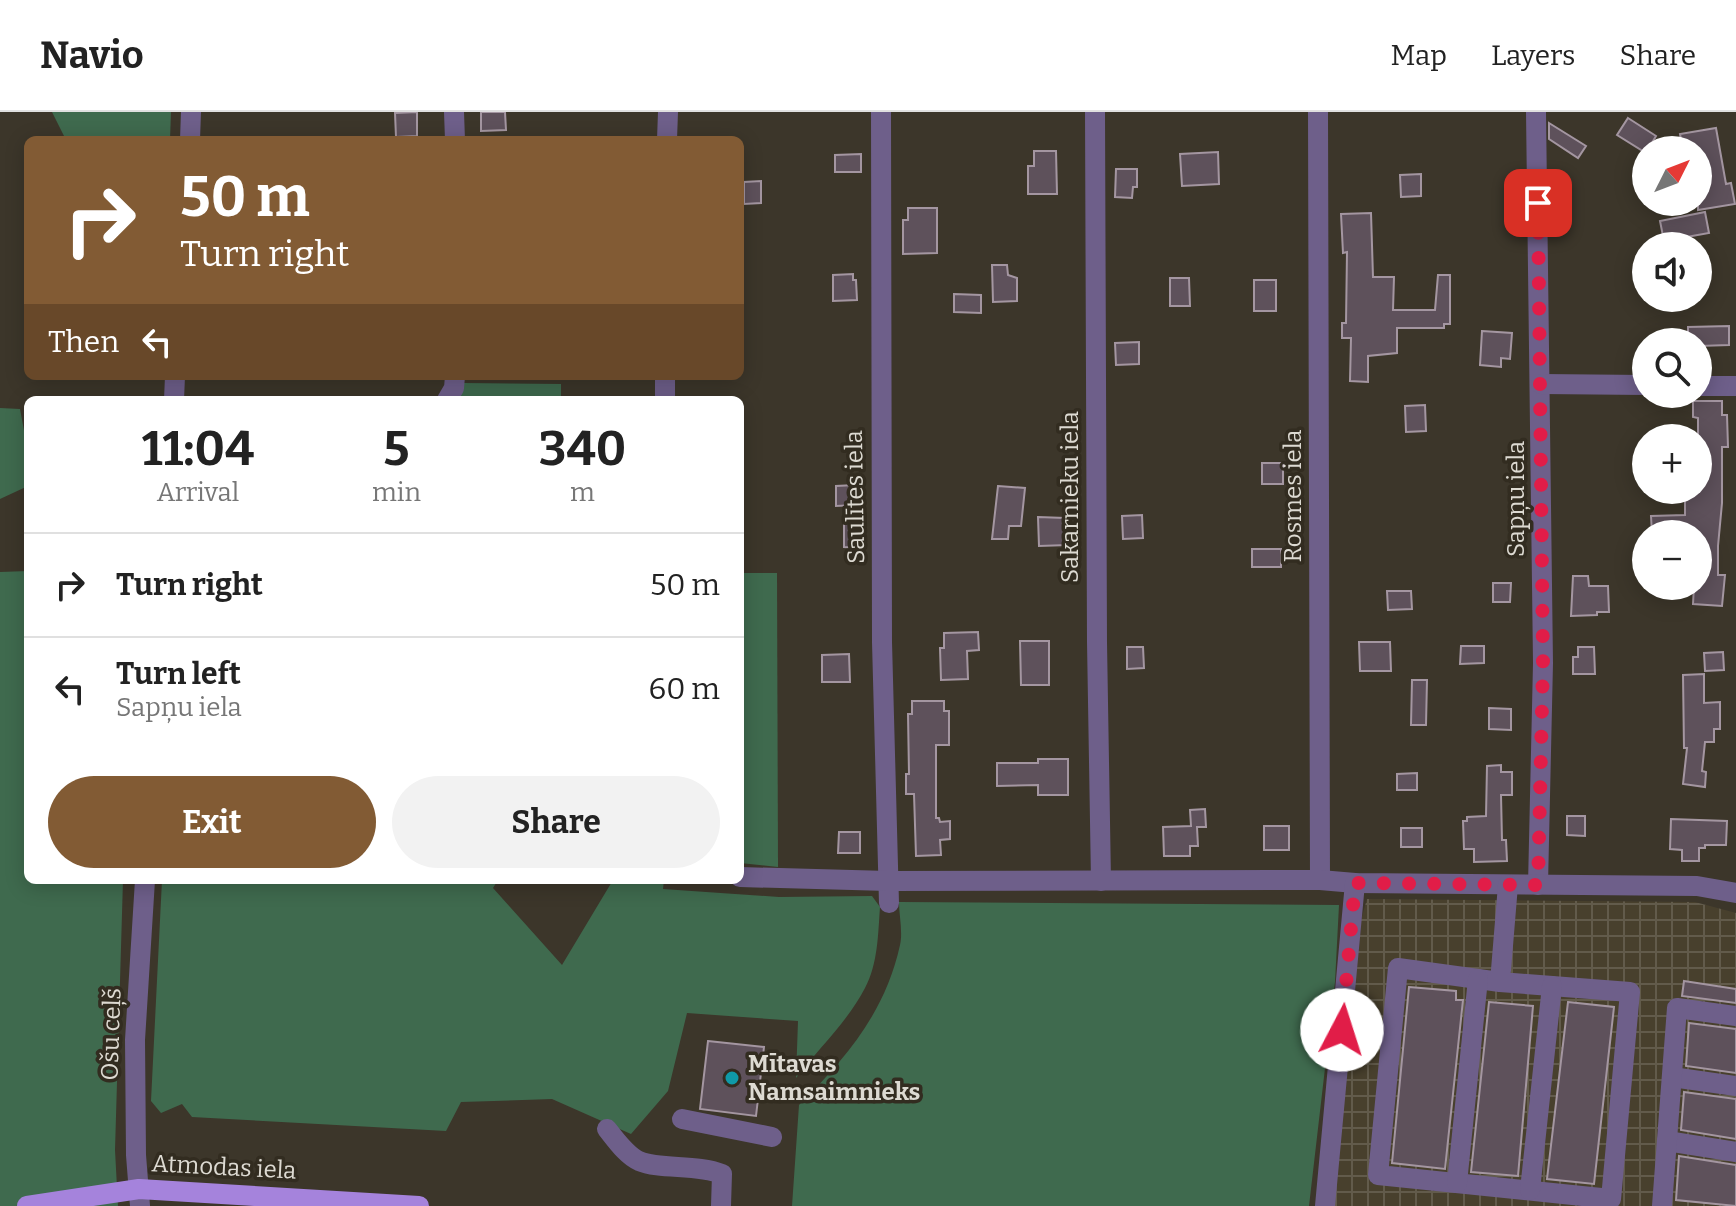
<!DOCTYPE html>
<html lang="en">
<head>
<meta charset="utf-8">
<style>
	:root { --surface:#fff; --page:#f2f2f2; --text:#222; --muted:#767676; --line:#e0e0e0; --accent:#825b34 }
	body { margin:0; font-family:Bitter,serif; background:var(--page); color:var(--text); height:100vh; display:flex; flex-direction:column; font-size:30px; white-space:nowrap }
	* { box-sizing:border-box; margin:0 }
	p { font-size:26px; color:var(--muted) }
	.icon { flex:none; width:44px; height:44px; fill:none; stroke:currentColor; stroke-width:2; stroke-linecap:round; stroke-linejoin:round }
	.map { position:relative; flex:1; overflow:hidden }
	.panel { position:absolute; left:24px; top:284px; width:720px; height:488px; display:flex; flex-direction:column; background:var(--surface); border-radius:12px; box-shadow:0 4px 20px #0003 }
	.panel>* { flex:none }
	.banner { position:absolute; left:24px; top:24px; width:720px; height:244px; border-radius:12px; box-shadow:0 4px 20px #0003; background:#825b34; color:#fff; overflow:hidden }
	.needle { width:52px; rotate:48deg }
	.fabs { position:absolute; left:1632px; top:24px; display:grid; gap:16px }
	.fabs a { display:grid; place-items:center; width:80px; height:80px; border-radius:50%; background:var(--surface); box-shadow:0 4px 20px #0003; font-size:40px }
	.pin { position:absolute; display:grid; place-items:center; width:68px; height:68px; color:#fff; margin:-34px; border-radius:16px; box-shadow:0 4px 12px #0006 }
	.me { position:absolute; width:88px; margin:-44px; rotate:5deg; stroke-linejoin:round; filter:drop-shadow(0 0 6px #0008) }
	.turn { display:flex; align-items:center; gap:28px; height:168px; padding:0 24px; font-size:36px }
	.turn .icon { width:104px; height:104px; stroke-width:2.5 }
	.turn b { display:block; font-size:56px; line-height:68px }
	.then { display:flex; align-items:center; height:76px; padding:0 24px; background:#0003; gap:16px; font-size:30px }
	.eta { display:flex; justify-content:space-evenly; align-items:center; height:136px; text-align:center }
	.eta b { font-size:48px; font-weight:700; line-height:56px }
	.button { display:flex; gap:16px; margin-top:auto; padding:16px 24px }
	.button a { flex:1; height:92px; border-radius:48px; background:var(--accent); color:#fff; font-size:32px; font-weight:700; line-height:92px; text-align:center }
	.button a+a { background:var(--page); color:var(--text) }
	ul { padding:0; list-style:none }
	li { display:flex; align-items:center; gap:24px; height:104px; padding:0 24px; border-top:2px solid var(--line) }
	li div { flex:1 }
	li b { display:block; font-size:30px }
	li em { font-style:normal }
	header { display:flex; align-items:center; gap:48px; box-sizing:border-box; height:112px; padding:0 40px; background:var(--surface); border-bottom:2px solid var(--line) }
	header strong { font-size:38px }
	nav { display:flex; gap:44px; margin-inline-start:auto; font-size:28px }
	.map>svg:first-child { display:block }
	.industrial { fill:url(#industrial-grid) }
	.grass { fill:#3f6a4e }
	.building { fill:#5e515b; stroke:#a496a1; stroke-width:2 }
	.lines { fill:none; stroke-linecap:round; stroke-linejoin:round }
	.minor { stroke:#6e5f8a; stroke-width:20 }
	.major { stroke:#a583dc; stroke-width:20 }
	.route { stroke:#e11d48; stroke-width:14; stroke-dasharray:0 25.2 }
	.culture-dot { fill:#0f9aa8; stroke:#322c20; stroke-width:3 }
	.labels { text-anchor:middle; stroke-width:7; stroke-linejoin:round; paint-order:stroke }
	.street-label { font-size:24px; fill:#dddad2; stroke:#322c20 }
	.poi-label { font-size:24px; font-weight:bold; fill:#dddad2; stroke:#322c20; text-anchor:start }
</style>
</head>
<body>
<header>
<strong>Navio</strong>
<nav><a>Map</a><a>Layers</a><a>Share</a></nav>
</header>
<div class="map">
<svg width="1736" height="1094" viewBox="0 0 1736 1094">
	<defs>
		<pattern id="industrial-grid" width="8" height="8" patternUnits="userSpaceOnUse" patternTransform="scale(2)"><rect width="8" height="8" fill="#48402d"/><path d="M0 4h8M4 0v8" fill="none" stroke="#625b4b"/></pattern>
	</defs>
	<rect width="100%" height="100%" fill="#3c362a"/>
	<polygon class="industrial" points="1367,787 1695,790 1736,801 1736,1094 1334,1094 1357,822"/>
	<g class="grass">
		<polygon points="52,0 171,0 170,28 66,28"/>
		<polygon points="464,271 561,272 561,288 458,288"/>
		<polygon points="0,296 20,297 28,340 28,374 0,387"/>
		<polygon points="28,459 28,768 123,768 115,1038 118,1094 0,1094 0,460"/>
		<polygon points="740,461 777,461 778,755 740,751"/>
		<path d="M162,768h336l-5,8 69,77 51,-85h51l-1,9 116,8 93,-1 8,11c-2,27 -2,57 -15,81 -17,33 -46,60 -69,90l2,-57 -111,-8 -19,78 -37,43 -79,-35 -91,3 -15,29 -254,-14 -10,-13 -21,9 -10,-12z"/>
		<path d="M899,790l440,3 -4,77 -26,224h-517l7,-101c47,-47 86,-92 101,-160 3,-13 -1,-30 -1,-43z"/>
	</g>
	<g class="building">
		<polygon points="417,0 417,24 396,25 395,1"/>
		<polygon points="481,0 505,0 506,18 481,19"/>
		<polygon points="1628,6 1656,24 1646,41 1617,23"/>
		<polygon points="1549,11 1586,34 1578,46 1549,27"/>
		<polygon points="1716,16 1726,72 1731,71 1735,92 1698,98 1698,38 1683,38 1680,22"/>
		<polygon points="1034,39 1056,39 1057,82 1028,82 1028,54 1034,54"/>
		<polygon points="1218,40 1219,72 1182,74 1180,42"/>
		<polygon points="861,42 861,60 835,60 835,43"/>
		<polygon points="1116,57 1137,57 1137,75 1133,75 1132,86 1115,85"/>
		<polygon points="1421,62 1421,84 1401,85 1400,63"/>
		<polygon points="761,69 761,91 744,92 744,70"/>
		<polygon points="908,96 937,96 937,141 903,142 903,108 908,108"/>
		<polygon points="1705,100 1709,121 1664,129 1660,109"/>
		<polygon points="1371,101 1373,165 1394,165 1393,198 1435,198 1438,163 1450,163 1450,212 1444,212 1444,216 1397,216 1397,241 1368,244 1368,270 1350,269 1351,226 1342,226 1342,211 1346,211 1347,140 1343,141 1341,102"/>
		<polygon points="992,153 1007,153 1008,163 1017,166 1017,189 993,190"/>
		<polygon points="853,162 853,168 856,168 857,188 833,189 833,163"/>
		<polygon points="1170,166 1189,166 1190,194 1170,194"/>
		<rect x="1254" y="168" width="22" height="31"/>
		<polygon points="954,182 981,183 981,201 954,200"/>
		<polygon points="1729,214 1729,233 1699,234 1698,230 1688,230 1688,215"/>
		<polygon points="1482,219 1512,221 1510,247 1501,246 1501,255 1480,253"/>
		<polygon points="1139,230 1139,252 1116,253 1115,231"/>
		<polygon points="1693,289 1722,289 1722,303 1727,303 1728,335 1722,335 1722,391 1718,434 1718,463 1725,463 1722,494 1693,492 1694,474 1698,474 1698,422 1652,422 1651,404 1685,403 1685,378 1698,378 1698,306 1693,305"/>
		<polygon points="1425,293 1426,319 1406,320 1405,294"/>
		<rect x="1262" y="351" width="21" height="21"/>
		<polygon points="855,373 856,393 836,394 836,374"/>
		<polygon points="998,374 1025,376 1021,414 1009,414 1008,427 992,427"/>
		<polygon points="1142,403 1143,426 1123,427 1122,404"/>
		<polygon points="1038,405 1065,406 1068,433 1039,434"/>
		<polygon points="844,410 860,411 859,436 844,435"/>
		<rect x="1252" y="437" width="29" height="18"/>
		<polygon points="1573,464 1588,464 1589,474 1608,474 1609,500 1597,500 1597,503 1571,504"/>
		<polygon points="1493,471 1511,471 1510,490 1493,490"/>
		<polygon points="1387,479 1411,479 1412,497 1388,498"/>
		<polygon points="978,520 979,538 967,539 968,567 941,568 940,536 944,536 944,521"/>
		<polygon points="1020,529 1049,529 1049,573 1021,573"/>
		<polygon points="1359,530 1390,530 1391,559 1360,559"/>
		<polygon points="1461,534 1484,534 1484,551 1460,552"/>
		<polygon points="1127,535 1143,535 1144,556 1127,557"/>
		<polygon points="1578,535 1594,535 1595,562 1573,562 1573,545 1578,545"/>
		<polygon points="1723,540 1724,558 1705,559 1704,541"/>
		<polygon points="849,542 850,570 822,570 822,543"/>
		<polygon points="1704,562 1704,591 1720,590 1720,617 1714,617 1714,630 1705,630 1702,659 1706,660 1705,675 1683,672 1687,636 1684,636 1683,563"/>
		<polygon points="1412,568 1427,568 1426,613 1411,613"/>
		<polygon points="912,589 944,589 944,599 949,599 949,633 936,633 936,706 939,706 940,710 950,709 950,727 940,728 941,743 916,744 914,682 906,682 906,662 909,662 908,602 912,602"/>
		<polygon points="1489,596 1511,597 1511,618 1489,617"/>
		<polygon points="1038,647 1068,647 1068,683 1038,683 1038,673 997,674 997,651 1038,651"/>
		<polygon points="1501,653 1501,660 1512,660 1512,683 1501,683 1502,728 1506,728 1507,749 1474,750 1474,737 1464,737 1463,709 1467,709 1467,705 1486,704 1487,654"/>
		<polygon points="1417,661 1417,678 1397,678 1397,662"/>
		<polygon points="1205,697 1206,715 1197,715 1198,734 1190,734 1190,744 1164,744 1163,715 1191,714 1190,698"/>
		<polygon points="1567,704 1585,704 1585,724 1567,723"/>
		<polygon points="1671,707 1727,709 1726,733 1705,733 1705,736 1699,736 1699,749 1682,749 1682,738 1670,737"/>
		<rect x="1264" y="714" width="25" height="24"/>
		<rect x="1401" y="716" width="21" height="19"/>
		<polygon points="839,720 860,720 860,741 838,741"/>
		<polygon points="1684,869 1736,877 1736,891 1682,884"/>
		<polygon points="1409,875 1456,879 1456,888 1463,888 1445,1057 1392,1051"/>
		<polygon points="1489,890 1533,894 1518,1064 1471,1060"/>
		<polygon points="1568,890 1614,895 1594,1072 1547,1067"/>
		<polygon points="1689,911 1736,917 1736,961 1686,954"/>
		<polygon points="708,929 764,935 756,1004 700,997"/>
		<polygon points="1684,980 1736,987 1736,1027 1681,1018"/>
		<polygon points="1679,1044 1736,1053 1736,1094 1676,1088"/>
	</g>
	<g class="lines">
		<g class="minor">
			<polyline points="454,0 455,28"/>
			<polyline points="881,0 882,530 889,791"/>
			<polyline points="1095,0 1097,530 1101,769"/>
			<polyline points="1318,0 1320,768"/>
			<polyline points="1536,0 1543,551 1538,773"/>
			<polyline points="190,28 191,0"/>
			<polyline points="667,28 668,0"/>
			<polyline points="1541,272 1646,273"/>
			<polyline points="1698,274 1736,274"/>
			<polyline points="174,288 175,264"/>
			<polyline points="447,288 454,276 455,264"/>
			<polyline points="665,288 665,264"/>
			<polyline points="740,765 888,769 1320,768 1355,771 1697,774 1736,781"/>
			<polyline points="1500,870 1630,880 1611,1087 1378,1063 1398,856 1500,870 1508,773"/>
			<polyline points="1672,965 1736,974"/>
			<polyline points="682,1007 772,1025"/>
			<path d="M607,1017c9,11 19,26 32,32 21,9 58,3 83,13l-1,32"/>
			<polyline points="1667,1029 1736,1040"/>
			<polyline points="1457,1071 1478,867"/>
			<polyline points="1530,1078 1552,874"/>
			<polyline points="140,1094 136,1043 135,928 145,768"/>
			<polyline points="1325,1094 1355,771"/>
			<polyline points="1662,1094 1677,896 1736,904"/>
		</g>
		<polyline class="major" points="27,1094 139,1077 419,1094"/>
	</g>
	<g class="lines">
		<polyline class="route" points="1342,918 1355,771 1538,773 1543,551 1538,91"/>
	</g>
	<circle class="culture-dot" cx="732" cy="966" r="8"/>
	<g class="labels">
		<g class="street-label">
			<text transform="translate(1293 384) rotate(-90)" y="8">Rosmes iela</text>
			<text transform="translate(855 385) rotate(-91)" y="8">Saulītes iela</text>
			<text transform="translate(1070 385) rotate(-90)" y="8">Sakarnieku iela</text>
			<text transform="translate(1516 387) rotate(-90)" y="8">Sapņu iela</text>
			<text transform="translate(111 922) rotate(-88)" y="8">Ošu ceļš</text>
			<text transform="translate(224 1055) rotate(3)" y="8">Atmodas iela</text>
		</g>
		<g class="poi-label">
			<text x="748" y="960">Mītavas<tspan x="748" dy="28">Namsaimnieks</tspan></text>
		</g>
	</g>
</svg>
<div class="fabs">
<a><svg class="needle" viewBox="-14 -14 28 28"><path d="M0-13l5 13h-10z" fill="#e53935"/><path d="M0 13l5-13h-10z" fill="#767676"/></svg></a>
<a><svg class="icon" aria-label="sound" viewBox="0 0 24 24"><path d="M4 9h4l5-4v14l-5-4H4zM17 9q2 3 0 6"/></svg></a>
<a><svg class="icon" aria-label="search" viewBox="0 0 24 24"><circle cx="10" cy="10" r="6"/><path d="M15 15l6 6"/></svg></a>
<a>+</a>
<a>−</a>
</div>
<div class="pin" style="left:1538px;top:91px;background:#d93025"><svg class="icon" aria-label="arrive" viewBox="0 0 24 24"><path d="M6 21V4h12l-3 4 3 4H6"/></svg></div>
<svg class="me" style="left:1342px;top:918px" viewBox="-20 -20 40 40"><circle r="19" fill="#fff"/><path d="M0-13L10 11 0 6-10 11z" fill="#e11d48"/></svg>
<div class="banner">
<div class="turn"><svg class="icon" aria-label="right" viewBox="0 0 24 24"><path d="M7 20v-9h11M14 6l5 5-5 5"/></svg><div><b>50 m</b>Turn right</div></div>
<div class="then">Then<svg class="icon" aria-label="left" viewBox="0 0 24 24"><path d="M17 20v-9H6M10 6l-5 5 5 5"/></svg></div>
</div>
<section class="panel">
<div class="eta">
<div><b>11:04</b><p>Arrival</p></div>
<div><b>5</b><p>min</p></div>
<div><b>340</b><p>m</p></div>
</div>
<ul>
<li><svg class="icon" aria-label="right" viewBox="0 0 24 24"><path d="M7 20v-9h11M14 6l5 5-5 5"/></svg><div><b>Turn right</b></div><em>50 m</em></li>
<li><svg class="icon" aria-label="left" viewBox="0 0 24 24"><path d="M17 20v-9H6M10 6l-5 5 5 5"/></svg><div><b>Turn left</b><p>Sapņu iela</p></div><em>60 m</em></li>
</ul>
<div class="button"><a>Exit</a><a>Share</a></div>
</section>
</div>
</body>
</html>
